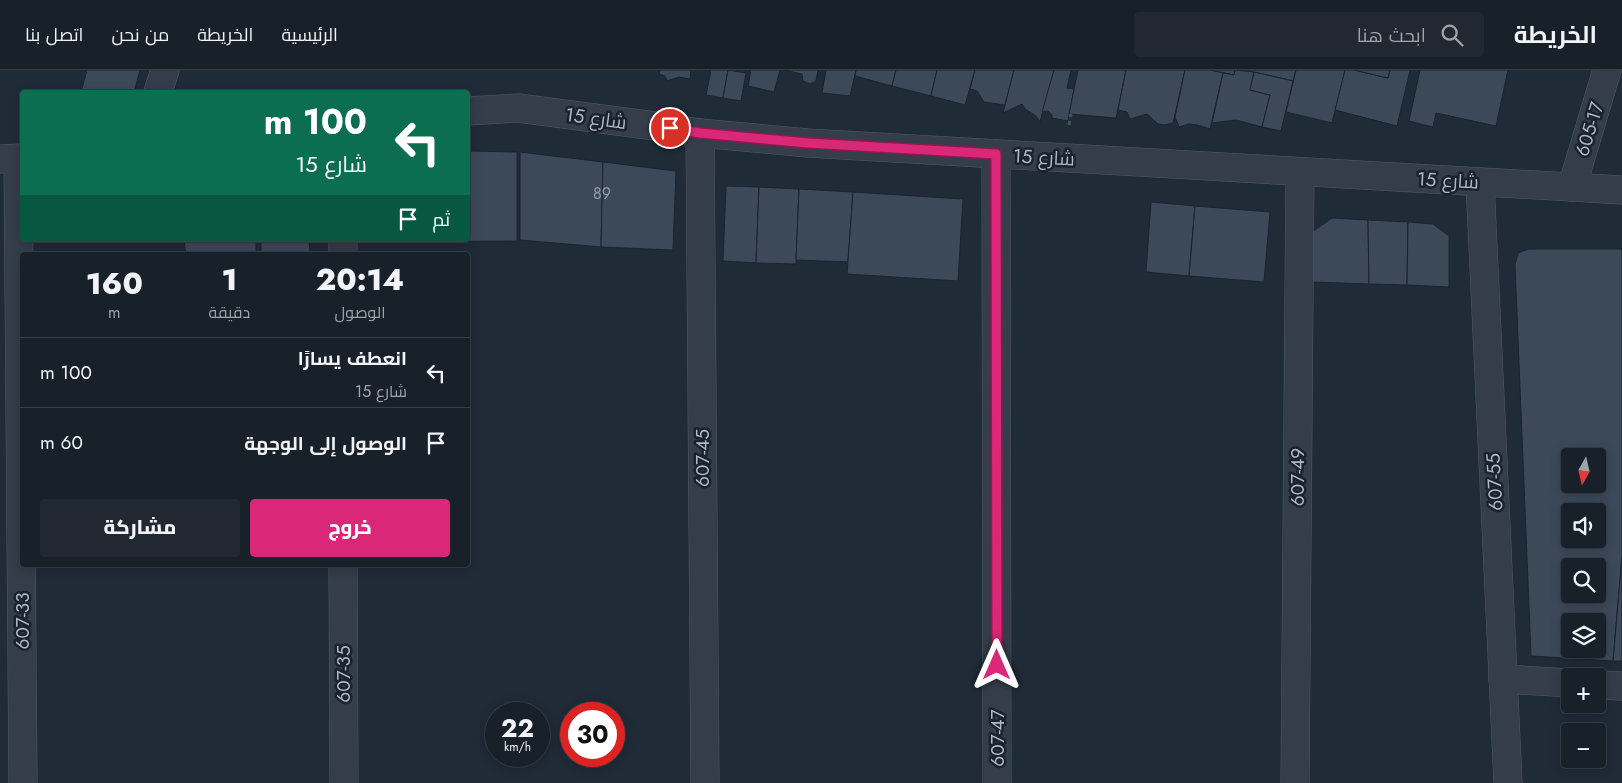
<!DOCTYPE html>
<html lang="ar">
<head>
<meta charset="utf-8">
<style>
	:root { --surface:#18202a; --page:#212832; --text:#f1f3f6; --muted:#9fa3a8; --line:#363e47; --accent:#db2777 }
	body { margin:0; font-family:Jost,Cairo,sans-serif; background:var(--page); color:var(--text); direction:rtl; height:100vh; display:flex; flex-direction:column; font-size:19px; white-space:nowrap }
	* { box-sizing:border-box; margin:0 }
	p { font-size:16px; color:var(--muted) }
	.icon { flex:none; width:28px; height:28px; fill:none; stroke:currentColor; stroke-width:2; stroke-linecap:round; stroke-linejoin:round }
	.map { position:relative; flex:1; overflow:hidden; direction:ltr }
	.side { position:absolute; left:20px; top:182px; width:450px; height:315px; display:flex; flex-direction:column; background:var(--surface); border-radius:5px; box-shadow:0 2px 12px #0003,0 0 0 1px var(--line); direction:rtl }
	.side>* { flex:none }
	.top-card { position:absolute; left:20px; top:20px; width:450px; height:152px; border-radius:5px; box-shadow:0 2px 12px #0003,0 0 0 1px var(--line); direction:rtl; background:#0b6e4f; color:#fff; overflow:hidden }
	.needle { width:32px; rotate:188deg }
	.buttons { position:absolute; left:1561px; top:378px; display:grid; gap:10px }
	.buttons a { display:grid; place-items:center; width:45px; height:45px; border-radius:5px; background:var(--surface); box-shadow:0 2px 12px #0003,0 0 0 1px var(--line); font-size:25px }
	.speed { position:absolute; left:485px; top:632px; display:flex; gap:10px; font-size:25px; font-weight:700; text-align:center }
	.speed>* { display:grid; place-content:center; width:65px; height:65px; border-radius:50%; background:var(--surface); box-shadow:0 2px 12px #0003,0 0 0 1px var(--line); line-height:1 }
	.speed small { font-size:12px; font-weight:400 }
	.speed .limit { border:8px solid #d22; background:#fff; color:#111 }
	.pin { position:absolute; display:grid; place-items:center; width:42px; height:42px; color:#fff; margin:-21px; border:2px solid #fff; border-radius:50%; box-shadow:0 1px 5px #0007 }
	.me { position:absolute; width:55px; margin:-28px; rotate:0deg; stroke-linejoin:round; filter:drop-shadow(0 0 4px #0008) }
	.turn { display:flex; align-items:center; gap:18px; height:105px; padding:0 20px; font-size:22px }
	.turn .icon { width:65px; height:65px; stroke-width:2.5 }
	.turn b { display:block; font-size:35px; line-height:42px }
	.then { display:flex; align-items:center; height:48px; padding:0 20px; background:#0003; gap:10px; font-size:19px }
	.eta { display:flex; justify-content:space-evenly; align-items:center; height:85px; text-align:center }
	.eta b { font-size:30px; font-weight:800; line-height:35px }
	.primary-button { display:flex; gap:10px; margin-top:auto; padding:10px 20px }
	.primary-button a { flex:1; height:58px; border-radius:5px; background:var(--accent); color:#fff; font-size:20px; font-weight:800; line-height:58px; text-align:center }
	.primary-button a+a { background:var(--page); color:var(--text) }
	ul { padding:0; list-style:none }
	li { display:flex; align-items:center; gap:15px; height:70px; padding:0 20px; border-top:1px solid var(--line) }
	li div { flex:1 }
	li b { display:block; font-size:19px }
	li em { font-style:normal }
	header { display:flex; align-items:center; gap:30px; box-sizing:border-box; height:70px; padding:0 25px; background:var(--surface); border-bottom:1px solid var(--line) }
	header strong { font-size:24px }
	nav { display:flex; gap:28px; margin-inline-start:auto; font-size:18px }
	.search { width:350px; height:45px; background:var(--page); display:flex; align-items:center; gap:12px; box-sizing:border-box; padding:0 18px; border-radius:5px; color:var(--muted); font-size:19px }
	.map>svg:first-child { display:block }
	.building { fill:#3c4959; stroke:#1b242f; fill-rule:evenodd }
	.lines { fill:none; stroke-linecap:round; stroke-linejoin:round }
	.minor-casing { stroke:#515a66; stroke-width:29 }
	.tertiary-casing { stroke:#515a66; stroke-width:29 }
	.path { stroke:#425659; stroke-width:3; stroke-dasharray:4 4; stroke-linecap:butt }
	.minor { stroke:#343d49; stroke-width:28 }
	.tertiary { stroke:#343d49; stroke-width:28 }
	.route-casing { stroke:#8e194d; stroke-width:12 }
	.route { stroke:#db2777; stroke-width:9 }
	.labels { text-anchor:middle; stroke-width:5; stroke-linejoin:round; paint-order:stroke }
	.number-label { font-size:16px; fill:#929caa }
	.street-label { font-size:19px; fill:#aeb7c5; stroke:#19222d }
</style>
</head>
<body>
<header>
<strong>الخريطة</strong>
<div class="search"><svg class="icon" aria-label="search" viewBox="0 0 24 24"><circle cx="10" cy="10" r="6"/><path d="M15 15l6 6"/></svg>ابحث هنا</div>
<nav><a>الرئيسية</a><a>الخريطة</a><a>من نحن</a><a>اتصل بنا</a></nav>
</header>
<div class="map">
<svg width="1622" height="713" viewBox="0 0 1622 713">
	<rect width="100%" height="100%" fill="#202b38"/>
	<g class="building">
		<polygon points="87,0 140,0 134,22 81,22"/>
		<polygon points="660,0 691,0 690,9 679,7 667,11 665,6 659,4"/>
		<polygon points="711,0 728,0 723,28 706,25"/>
		<polygon points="728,0 746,3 741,31 723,28"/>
		<polygon points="751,0 780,0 774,22 748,16"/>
		<polygon points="784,0 818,0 816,11 810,14 803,11 802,4"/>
		<polygon points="826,0 856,0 850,26 822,23"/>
		<polygon points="856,0 896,0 892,16 855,6"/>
		<polygon points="896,0 937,0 931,26 892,16"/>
		<polygon points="937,0 975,0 965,35 931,26"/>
		<polygon points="975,0 1014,0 1005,35 984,32 977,21 970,19"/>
		<polygon points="1014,0 1054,0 1040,52 1036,46 1025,39 1022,34 1003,43"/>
		<polygon points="1054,0 1071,0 1067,18 1074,19 1068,51 1052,48 1052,45 1048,41 1042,42"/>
		<polygon points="1078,0 1126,0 1116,48 1069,44"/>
		<polygon points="1126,0 1185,0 1173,53 1165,55 1158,54 1147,44 1130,49 1127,42 1118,40"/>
		<polygon points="1185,0 1211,0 1223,3 1210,59 1198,55 1189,54 1179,57 1175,47"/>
		<polygon points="1211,0 1235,0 1234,5"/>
		<polygon points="1235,0 1254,2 1250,20 1270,25 1262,57 1236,50 1212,53 1223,3 1234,5"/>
		<polygon points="1245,0 1296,0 1293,11"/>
		<polygon points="1296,0 1345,0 1332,53 1286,42"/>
		<polygon points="1345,0 1354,0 1388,8 1390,0 1410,0 1397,56 1335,40"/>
		<polygon points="1354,0 1390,0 1388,8"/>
		<polygon points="1420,0 1508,0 1496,56 1436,43 1433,57 1409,51"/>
		<polygon points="1254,2 1293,11 1281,61 1262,57 1270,25 1250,20"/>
		<polygon points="468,81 517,82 517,171 379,172 379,170 468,170"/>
		<polygon points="520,82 603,92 601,177 520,170"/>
		<polygon points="603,92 676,101 673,180 601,177"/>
		<polygon points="726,116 759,117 756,193 723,191"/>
		<polygon points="759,117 799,119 796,194 756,193"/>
		<polygon points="799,119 853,122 848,192 796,190"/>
		<polygon points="853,122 963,129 958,211 847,204"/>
		<polygon points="1151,132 1195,136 1189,206 1146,202"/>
		<polygon points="1195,136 1270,142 1264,212 1189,206"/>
		<polygon points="1332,148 1368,150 1369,214 1312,212 1312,162"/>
		<polygon points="1368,150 1408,152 1407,215 1369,214"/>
		<polygon points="1408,152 1433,154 1449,166 1449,217 1407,215"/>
		<polygon points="184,170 256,170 256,183 186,185"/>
		<polygon points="261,170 309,170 310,183 261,183"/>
		<path d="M1529,179h93v308l-9,104 -82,-5 -16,-391 3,-12zM1570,386h28v28h-28zM1570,441h28v28h-28zM1570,496h28v28h-28zM1570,551h28v28h-28z"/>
		<polygon points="1622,487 1622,591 1613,591"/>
	</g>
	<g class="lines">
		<defs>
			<g id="minor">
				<polyline points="158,22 165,0"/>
				<polyline points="700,63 705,713"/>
				<polyline points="996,84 997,713"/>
				<polyline points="18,89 23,713"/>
				<polyline points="1480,112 1508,713"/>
				<polyline points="1572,117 1607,0"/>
				<polyline points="343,170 343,185"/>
				<polyline points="343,495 344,713"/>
				<polyline points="1503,609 1570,613"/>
				<polyline points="1598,615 1622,616"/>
				<polyline points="1295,713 1300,102"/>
			</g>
			<g id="tertiary">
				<polyline points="468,41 518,38 655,56 700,63 808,73 1622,120"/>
				<polyline points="0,89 22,88"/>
			</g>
		</defs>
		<use href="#minor" class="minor-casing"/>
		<use href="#tertiary" class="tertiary-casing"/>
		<polyline class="path" points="1069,55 1071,44"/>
		<use href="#minor" class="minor"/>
		<use href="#tertiary" class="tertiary"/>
	</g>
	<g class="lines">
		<defs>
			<polyline id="route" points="670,58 700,63 808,73 996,84 997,595"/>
		</defs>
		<use href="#route" class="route-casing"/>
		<use href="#route" class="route"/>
	</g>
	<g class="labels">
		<g class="number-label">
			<text x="602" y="129">89</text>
		</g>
		<g class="street-label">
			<text transform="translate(596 48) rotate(8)" y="7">شارع 15</text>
			<text transform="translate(1589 59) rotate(-73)" y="7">605-17</text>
			<text transform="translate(1044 87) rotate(3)" y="7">شارع 15</text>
			<text transform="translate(1448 110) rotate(3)" y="7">شارع 15</text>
			<text transform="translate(702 388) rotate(-90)" y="7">607-45</text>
			<text transform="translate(1297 407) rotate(-90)" y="7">607-49</text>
			<text transform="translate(1494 412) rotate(-93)" y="7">607-55</text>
			<text transform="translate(22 551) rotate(-90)" y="7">607-33</text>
			<text transform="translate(343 604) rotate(-90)" y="7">607-35</text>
			<text transform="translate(997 668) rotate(-90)" y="7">607-47</text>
		</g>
	</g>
</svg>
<div class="buttons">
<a><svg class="needle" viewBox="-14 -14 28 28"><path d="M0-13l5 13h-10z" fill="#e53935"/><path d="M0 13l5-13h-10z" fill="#9fa3a8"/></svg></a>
<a><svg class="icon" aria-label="sound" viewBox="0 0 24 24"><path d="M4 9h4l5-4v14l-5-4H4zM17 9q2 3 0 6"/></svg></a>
<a><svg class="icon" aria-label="search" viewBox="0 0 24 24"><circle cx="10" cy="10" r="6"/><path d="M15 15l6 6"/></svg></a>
<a><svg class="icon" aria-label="layers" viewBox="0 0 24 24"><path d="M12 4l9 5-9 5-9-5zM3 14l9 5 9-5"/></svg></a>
<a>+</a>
<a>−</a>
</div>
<div class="speed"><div>22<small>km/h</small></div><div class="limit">30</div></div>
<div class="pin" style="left:670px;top:58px;background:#d93025"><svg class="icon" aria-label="arrive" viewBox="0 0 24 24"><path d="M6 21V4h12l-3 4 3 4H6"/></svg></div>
<svg class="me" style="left:997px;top:595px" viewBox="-20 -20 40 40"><path d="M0-17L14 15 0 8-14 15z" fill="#db2777" stroke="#fff" stroke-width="4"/></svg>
<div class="top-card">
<div class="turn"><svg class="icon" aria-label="left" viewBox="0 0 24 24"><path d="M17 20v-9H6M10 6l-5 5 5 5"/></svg><div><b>100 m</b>شارع 15</div></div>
<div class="then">ثم<svg class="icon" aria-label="arrive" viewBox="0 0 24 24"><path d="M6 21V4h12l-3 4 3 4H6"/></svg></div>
</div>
<section class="side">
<div class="eta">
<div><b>20:14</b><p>الوصول</p></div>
<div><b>1</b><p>دقيقة</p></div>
<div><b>160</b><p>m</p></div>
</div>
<ul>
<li><svg class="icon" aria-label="left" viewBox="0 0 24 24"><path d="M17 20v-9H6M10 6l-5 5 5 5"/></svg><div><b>انعطف يسارًا</b><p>شارع 15</p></div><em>100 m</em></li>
<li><svg class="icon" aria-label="arrive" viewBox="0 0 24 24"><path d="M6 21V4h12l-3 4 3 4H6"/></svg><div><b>الوصول إلى الوجهة</b></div><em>60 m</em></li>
</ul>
<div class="primary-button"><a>خروج</a><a>مشاركة</a></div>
</section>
</div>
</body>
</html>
